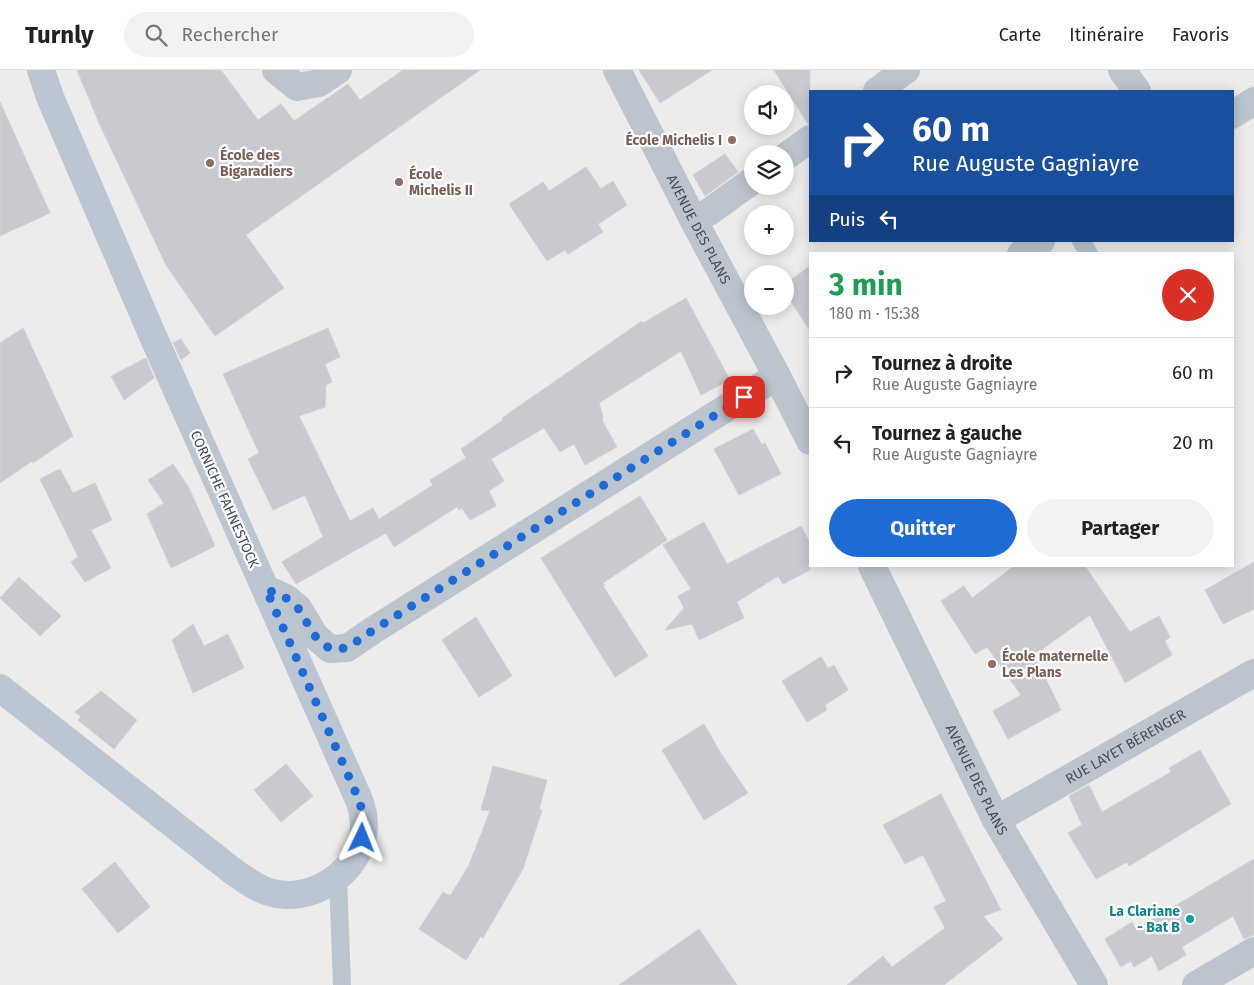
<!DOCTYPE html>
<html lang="fr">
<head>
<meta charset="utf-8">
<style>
	:root { --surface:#fff; --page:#f2f2f2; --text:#222; --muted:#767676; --line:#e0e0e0; --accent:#1e6bd5 }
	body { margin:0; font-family:"Fira Sans",sans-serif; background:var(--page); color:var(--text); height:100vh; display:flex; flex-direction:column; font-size:19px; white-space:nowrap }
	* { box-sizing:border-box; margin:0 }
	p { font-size:16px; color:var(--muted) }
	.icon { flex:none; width:28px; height:28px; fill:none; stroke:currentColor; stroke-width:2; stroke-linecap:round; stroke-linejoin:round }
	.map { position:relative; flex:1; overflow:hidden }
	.side { position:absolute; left:809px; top:182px; width:425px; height:315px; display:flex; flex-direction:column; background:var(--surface); border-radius:0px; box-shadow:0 2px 12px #0003 }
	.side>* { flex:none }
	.top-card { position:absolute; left:809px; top:20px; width:425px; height:152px; border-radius:0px; box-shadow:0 2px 12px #0003; background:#1a4fa0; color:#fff; overflow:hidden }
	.tools { position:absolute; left:744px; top:15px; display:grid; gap:10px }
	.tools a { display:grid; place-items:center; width:50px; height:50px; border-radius:50%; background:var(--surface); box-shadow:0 2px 12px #0003; font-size:25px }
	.pin { position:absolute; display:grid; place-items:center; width:42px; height:42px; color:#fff; margin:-21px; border-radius:10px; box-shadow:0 2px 8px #0006 }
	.me { position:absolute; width:55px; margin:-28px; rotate:2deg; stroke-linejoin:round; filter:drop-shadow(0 0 4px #0008) }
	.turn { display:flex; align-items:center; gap:18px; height:105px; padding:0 20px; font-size:22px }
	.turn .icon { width:65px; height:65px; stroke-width:2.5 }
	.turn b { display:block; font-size:35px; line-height:42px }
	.then { display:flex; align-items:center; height:48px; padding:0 20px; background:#0003; gap:10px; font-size:19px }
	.round { display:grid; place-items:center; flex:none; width:52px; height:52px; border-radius:26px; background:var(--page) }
	.overview { display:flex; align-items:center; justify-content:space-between; height:85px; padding:0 20px }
	h1 { font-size:30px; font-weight:700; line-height:38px; color:#1e9e55 }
	.primary-button { display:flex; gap:10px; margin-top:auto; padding:10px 20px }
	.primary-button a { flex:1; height:58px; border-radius:30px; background:var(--accent); color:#fff; font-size:20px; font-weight:700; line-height:58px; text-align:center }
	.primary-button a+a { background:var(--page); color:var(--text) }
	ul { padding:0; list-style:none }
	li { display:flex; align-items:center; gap:15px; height:70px; padding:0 20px; border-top:1px solid var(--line) }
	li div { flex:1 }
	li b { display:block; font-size:19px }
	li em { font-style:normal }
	header { display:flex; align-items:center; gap:30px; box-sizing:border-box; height:70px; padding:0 25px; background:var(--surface); border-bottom:1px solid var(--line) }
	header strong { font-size:24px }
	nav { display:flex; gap:28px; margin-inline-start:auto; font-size:18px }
	.search { width:350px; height:45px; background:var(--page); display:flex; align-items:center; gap:12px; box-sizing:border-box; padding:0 18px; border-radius:28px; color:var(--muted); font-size:19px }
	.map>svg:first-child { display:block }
	.building { fill:#c8cad0; stroke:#cfd1d7 }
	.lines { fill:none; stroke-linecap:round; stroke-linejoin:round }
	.lane { stroke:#bcc5ce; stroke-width:18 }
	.street { stroke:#bcc5ce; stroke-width:28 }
	.secondary { stroke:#bcc6d2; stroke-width:28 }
	.route { stroke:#1e6bd5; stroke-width:9; stroke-dasharray:0 16.2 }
	.education-dot { fill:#8d6e63; stroke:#fff; stroke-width:2 }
	.culture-dot { fill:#0f9aa8; stroke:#fff; stroke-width:2 }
	.labels { text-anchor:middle; stroke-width:4.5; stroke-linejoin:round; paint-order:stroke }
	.education-label { font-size:14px; font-weight:bold; fill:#785e54; stroke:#fff; text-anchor:start }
	.street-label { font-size:14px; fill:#444e58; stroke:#fff }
	.culture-label { font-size:14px; font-weight:bold; fill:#0d838f; stroke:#fff; text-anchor:end }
</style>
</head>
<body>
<header>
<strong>Turnly</strong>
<div class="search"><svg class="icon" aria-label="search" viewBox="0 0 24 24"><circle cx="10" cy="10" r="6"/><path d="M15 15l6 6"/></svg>Rechercher</div>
<nav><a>Carte</a><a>Itinéraire</a><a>Favoris</a></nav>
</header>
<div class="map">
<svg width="1254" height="915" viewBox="0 0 1254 915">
	<rect width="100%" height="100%" fill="#eeebeb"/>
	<g class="building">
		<polygon points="77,0 221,0 258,50 281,34 294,51 348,14 360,30 403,0 480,0 246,165 284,218 215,266 166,195 99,53"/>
		<polygon points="639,0 712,0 660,33"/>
		<polygon points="774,0 810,0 810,54 808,54"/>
		<polygon points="0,32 50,143 0,166"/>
		<polygon points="725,84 738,102 705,126 693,105"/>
		<polygon points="586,97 601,119 613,111 627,135 598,154 603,162 568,184 565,180 547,191 509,134 543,112 549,121"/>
		<polygon points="810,196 810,261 785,222 785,214"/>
		<polygon points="686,228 730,310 701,325 681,281 599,333 603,346 602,350 617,377 585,395 574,374 560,382 544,358 491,389 504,411 489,421 496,436 470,450 462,438 459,440 457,437 394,477 386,463 296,514 282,492 323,467 305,425 273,440 248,389 259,383 223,304 328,258 340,287 325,294 332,312 326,315 325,337 299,346 350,451 373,438 379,449 433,415 430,410 466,388 461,379 503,350 502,348 642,251 643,253"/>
		<polygon points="23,258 73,366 33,393 32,391 0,413 0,273"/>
		<polygon points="181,269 190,283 181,290 173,273"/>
		<polygon points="146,288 154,308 124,330 111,306"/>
		<polygon points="753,359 762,375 765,373 781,404 739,425 714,379"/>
		<polygon points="173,394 189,418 215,476 171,498 147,444 164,433 148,410"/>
		<polygon points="60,399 73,423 95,413 112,450 91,460 111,498 85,512 71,492 78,487 40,409"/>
		<polygon points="640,426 667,470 603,513 605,515 603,516 648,586 615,607 541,488"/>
		<polygon points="704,452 727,494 801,456 810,473 810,500 783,514 778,506 737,532 744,548 699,570 692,554 665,560 684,538 678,526 691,519 663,475"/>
		<polygon points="1254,492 1254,539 1223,554 1205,520"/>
		<polygon points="1014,496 1085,496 1130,562 1159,546 1170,567 1165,571 1172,585 1125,613 1090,545 1034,585 1061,640 1008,669 993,641 1021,625 987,577 975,584 941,531 964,516 972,528"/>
		<polygon points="19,507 61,546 40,566 0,528"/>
		<polygon points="476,547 512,606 479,627 442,570"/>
		<polygon points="193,554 204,576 228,564 244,598 193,623 172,570"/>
		<polygon points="821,587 828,598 834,595 848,620 825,635 827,640 807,652 782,611"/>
		<polygon points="101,621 137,650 114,679 78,650 81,646 75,642"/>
		<polygon points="704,654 720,682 748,723 704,750 662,680"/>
		<polygon points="1200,680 1231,734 1129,796 1127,792 1096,809 1068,763 1082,755 1069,726 1089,715 1102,742 1171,702 1169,698"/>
		<polygon points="286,694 313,726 281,752 254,720"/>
		<polygon points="493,696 547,710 539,739 542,740 523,799 483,868 481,866 466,890 419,859 443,822 450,826 469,795 490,741 481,740"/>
		<polygon points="941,724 1001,840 983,846 1003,869 944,915 847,915 883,886 892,897 945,858 934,837 946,831 923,785 905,794 883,755"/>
		<polygon points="1254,789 1254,865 1244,869 1233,846 1182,877 1186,885 1159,901 1152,886 1134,897 1131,891 1121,897 1105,869 1132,852 1136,859"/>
		<polygon points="115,792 150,837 118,863 82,819"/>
		<polygon points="699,859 737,915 619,915"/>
	</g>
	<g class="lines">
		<g class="lane">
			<polyline points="1081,171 1089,184"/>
			<polyline points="338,808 342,915"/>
		</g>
		<g class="street">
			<polyline points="276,0 297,17 319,13 338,0"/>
			<path id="s1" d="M617,0l78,153 82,153 33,65"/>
			<polyline points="1122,0 1137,21"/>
			<polyline points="877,21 906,0"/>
			<polyline points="1232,45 1254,31"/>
			<polyline points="785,87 810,69"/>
			<polyline points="709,142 752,111"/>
			<polyline points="1021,184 1041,171"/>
			<path id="s2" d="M872,496l124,254 98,165"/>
			<polyline points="266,519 286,528 298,538 315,566 330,579 347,578 372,561 777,306"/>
			<path id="s3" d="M996,750l258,-147"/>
			<polyline points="1196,915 1254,881"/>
		</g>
		<path class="secondary" d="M0,618l230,181c11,8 23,17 36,22 43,16 97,-19 98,-65 0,-9 -2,-18 -5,-26l-207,-466 -102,-237 -9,-27"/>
	</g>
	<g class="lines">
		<polyline class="route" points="362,768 364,748 359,730 266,519 286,528 298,538 315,566 330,579 347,578 372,561 744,327"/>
	</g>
	<g class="education-dot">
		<circle cx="732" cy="70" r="5"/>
		<circle cx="210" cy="93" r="5"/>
		<circle cx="399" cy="112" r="5"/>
		<circle cx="992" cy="594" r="5"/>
	</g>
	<circle class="culture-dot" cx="1190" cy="849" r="5"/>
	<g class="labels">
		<g class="education-label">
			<text x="722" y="75" text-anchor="end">École Michelis I</text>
			<text x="220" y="90">École des<tspan x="220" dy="16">Bigaradiers</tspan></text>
			<text x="409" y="109">École<tspan x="409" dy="16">Michelis II</tspan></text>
			<text x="1002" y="591">École maternelle<tspan x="1002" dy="16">Les Plans</tspan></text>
		</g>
		<g class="street-label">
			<text dy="5" stroke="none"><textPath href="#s1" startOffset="179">AVENUE DES PLANS</textPath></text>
			<text transform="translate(225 429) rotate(66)" y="5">CORNICHE FAHNESTOCK</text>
			<text dy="5" stroke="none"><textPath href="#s3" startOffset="149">RUE LAYET BÉRENGER</textPath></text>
			<text dy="5" stroke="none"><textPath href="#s2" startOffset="238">AVENUE DES PLANS</textPath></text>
		</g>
		<g class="culture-label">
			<text x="1180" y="846">La Clariane<tspan x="1180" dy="16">- Bat B</tspan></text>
		</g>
	</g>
</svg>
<div class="tools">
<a><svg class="icon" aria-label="sound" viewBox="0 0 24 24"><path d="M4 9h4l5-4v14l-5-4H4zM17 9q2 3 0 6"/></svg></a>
<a><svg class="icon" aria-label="layers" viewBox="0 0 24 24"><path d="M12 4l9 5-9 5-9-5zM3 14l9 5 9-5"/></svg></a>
<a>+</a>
<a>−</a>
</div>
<div class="pin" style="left:744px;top:327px;background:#d93025"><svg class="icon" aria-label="arrive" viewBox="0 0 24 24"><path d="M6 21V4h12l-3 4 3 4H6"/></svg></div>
<svg class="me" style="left:362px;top:768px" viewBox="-20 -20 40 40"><path d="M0-17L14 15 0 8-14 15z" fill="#1e6bd5" stroke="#fff" stroke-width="4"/></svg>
<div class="top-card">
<div class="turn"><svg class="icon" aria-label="right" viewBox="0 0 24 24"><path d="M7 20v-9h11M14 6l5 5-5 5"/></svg><div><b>60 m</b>Rue Auguste Gagniayre</div></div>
<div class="then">Puis<svg class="icon" aria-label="left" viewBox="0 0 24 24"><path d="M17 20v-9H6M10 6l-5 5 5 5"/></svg></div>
</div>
<section class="side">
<div class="overview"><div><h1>3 min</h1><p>180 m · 15:38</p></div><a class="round" style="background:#d93025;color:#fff"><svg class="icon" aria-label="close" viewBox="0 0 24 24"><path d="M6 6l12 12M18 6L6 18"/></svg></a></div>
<ul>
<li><svg class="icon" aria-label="right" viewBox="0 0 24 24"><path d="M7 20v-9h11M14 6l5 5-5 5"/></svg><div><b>Tournez à droite</b><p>Rue Auguste Gagniayre</p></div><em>60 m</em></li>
<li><svg class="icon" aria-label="left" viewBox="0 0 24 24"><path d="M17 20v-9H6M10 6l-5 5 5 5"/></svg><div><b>Tournez à gauche</b><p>Rue Auguste Gagniayre</p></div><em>20 m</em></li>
</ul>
<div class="primary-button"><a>Quitter</a><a>Partager</a></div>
</section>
</div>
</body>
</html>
